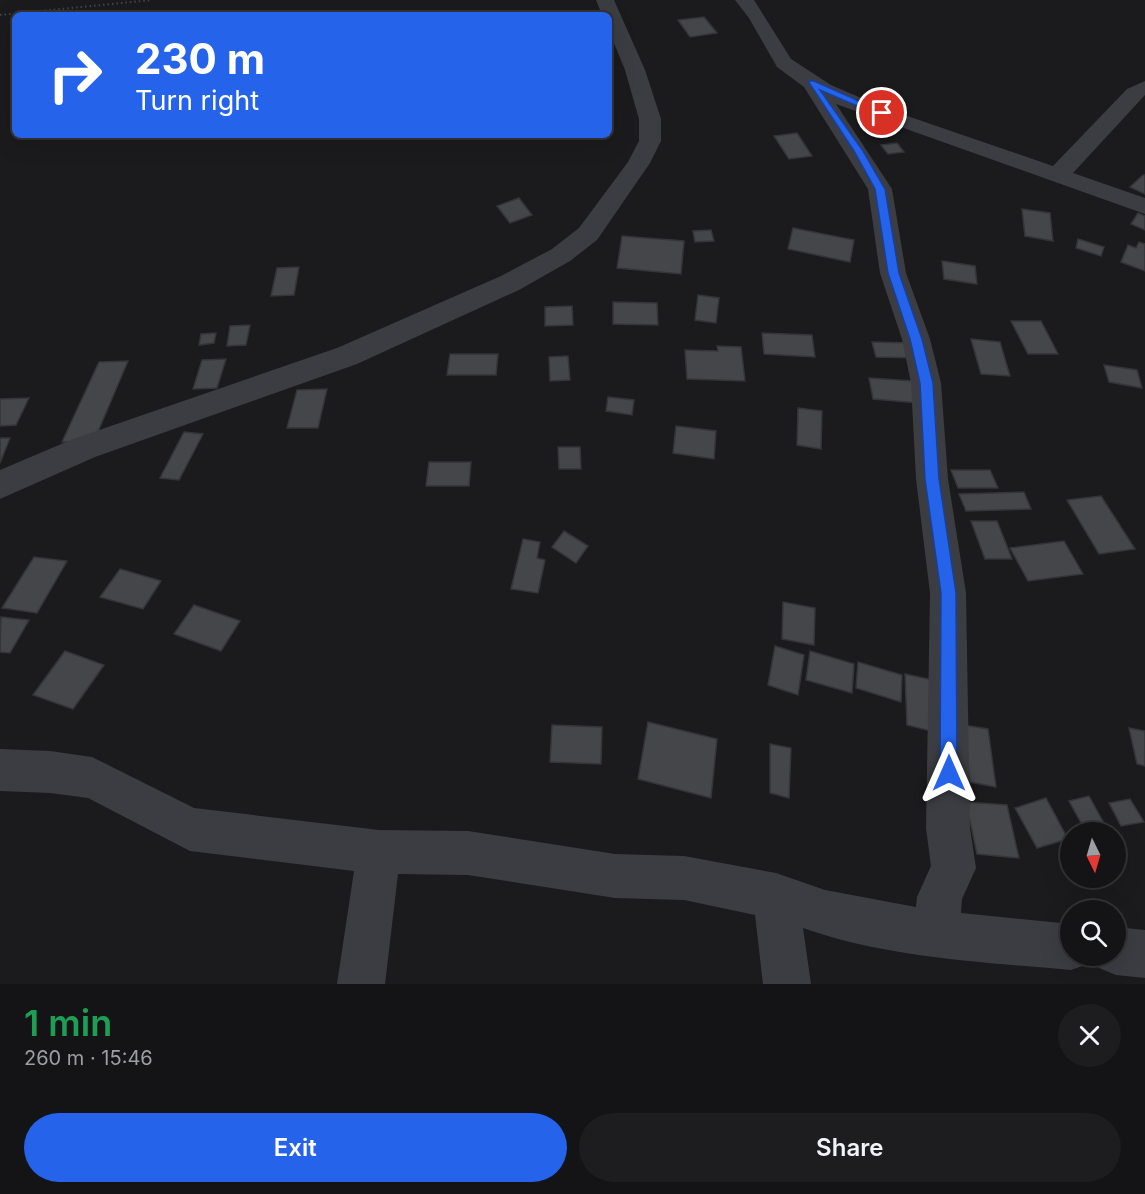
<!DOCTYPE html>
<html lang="en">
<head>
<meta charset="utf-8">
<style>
	:root { --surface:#141416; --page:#1d1d1f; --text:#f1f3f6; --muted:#9d9ea1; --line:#333335; --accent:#2563eb }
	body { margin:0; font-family:Inter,sans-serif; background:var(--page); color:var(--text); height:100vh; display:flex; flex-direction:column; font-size:22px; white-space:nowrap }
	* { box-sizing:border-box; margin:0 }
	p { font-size:20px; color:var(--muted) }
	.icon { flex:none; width:33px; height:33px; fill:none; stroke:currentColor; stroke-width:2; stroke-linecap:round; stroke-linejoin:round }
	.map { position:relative; height:984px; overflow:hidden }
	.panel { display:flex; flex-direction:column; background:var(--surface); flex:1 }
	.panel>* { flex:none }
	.banner { position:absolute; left:12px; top:12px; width:600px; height:126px; border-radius:9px; box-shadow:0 6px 24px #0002,0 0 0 2px var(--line); background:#2563eb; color:#fff; overflow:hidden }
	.needle { width:39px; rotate:175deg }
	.fabs { position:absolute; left:1060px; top:822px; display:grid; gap:12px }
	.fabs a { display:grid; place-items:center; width:66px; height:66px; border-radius:50%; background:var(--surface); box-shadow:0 6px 24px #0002,0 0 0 2px var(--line); font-size:30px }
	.pin { position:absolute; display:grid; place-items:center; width:51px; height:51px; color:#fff; margin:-26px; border:3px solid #fff; border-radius:50%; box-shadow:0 2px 6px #0007 }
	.me { position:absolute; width:66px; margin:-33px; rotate:0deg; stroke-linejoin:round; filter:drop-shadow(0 0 4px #0008) }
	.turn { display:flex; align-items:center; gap:21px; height:126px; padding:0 24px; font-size:27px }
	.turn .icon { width:78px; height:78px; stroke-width:2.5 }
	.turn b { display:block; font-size:42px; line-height:51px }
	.round { display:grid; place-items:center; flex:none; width:63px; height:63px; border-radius:32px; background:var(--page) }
	.summary { display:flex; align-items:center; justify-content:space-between; height:102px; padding:0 24px }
	h1 { font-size:36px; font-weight:600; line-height:45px; color:#1e9e55 }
	.action { display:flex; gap:12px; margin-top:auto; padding:12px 24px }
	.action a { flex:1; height:69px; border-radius:36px; background:var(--accent); color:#fff; font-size:24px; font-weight:600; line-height:69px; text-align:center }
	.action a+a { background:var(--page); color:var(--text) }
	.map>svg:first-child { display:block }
	.building { fill:#45464a; stroke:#353539; stroke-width:1.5 }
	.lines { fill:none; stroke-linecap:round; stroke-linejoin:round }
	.path { stroke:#424549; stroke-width:2; stroke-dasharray:1.5 3; stroke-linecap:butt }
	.street { fill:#3c3d42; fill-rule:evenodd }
	.route { fill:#2563eb; stroke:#184099; stroke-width:1.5 }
</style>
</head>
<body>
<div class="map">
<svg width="1145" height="984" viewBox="0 0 1145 984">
	<rect width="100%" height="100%" fill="#1b1b1d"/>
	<g class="building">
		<polygon points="704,17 717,33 690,37 678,20"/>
		<polygon points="797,133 812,156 789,159 774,136"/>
		<polygon points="897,143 904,152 888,154 881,145"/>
		<polygon points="1143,175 1145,175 1145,194 1130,187"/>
		<polygon points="519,198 532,215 510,223 497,206"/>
		<polygon points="1022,209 1050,213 1053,241 1025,236"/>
		<polygon points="1138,213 1145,216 1145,230 1131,224"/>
		<polygon points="793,228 854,240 850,262 788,249"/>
		<polygon points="711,230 714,241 695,242 693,231"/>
		<polygon points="622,236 684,241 681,274 617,268"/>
		<polygon points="1078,239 1104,247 1101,256 1076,248"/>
		<polygon points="1139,242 1145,244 1145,271 1121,262 1128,245 1136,248"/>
		<polygon points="942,261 975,266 977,284 944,279"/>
		<polygon points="299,267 294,295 271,296 277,268"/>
		<polygon points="698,295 719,298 716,323 695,320"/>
		<polygon points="613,302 657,303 658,325 613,324"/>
		<polygon points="572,306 573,325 545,326 545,307"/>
		<polygon points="1011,321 1041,321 1058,354 1028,354"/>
		<polygon points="250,325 246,345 227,346 230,326"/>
		<polygon points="216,333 214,343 199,345 201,334"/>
		<polygon points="762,333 812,335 815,357 764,354"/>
		<polygon points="971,339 1000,342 1010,376 981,374"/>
		<polygon points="872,342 915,343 919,358 876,357"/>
		<polygon points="717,346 741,347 745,381 687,379 685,350 718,351"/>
		<polygon points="450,354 498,354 496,375 447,375"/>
		<polygon points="568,356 570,380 550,381 549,357"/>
		<polygon points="226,359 217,388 193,389 202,360"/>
		<polygon points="128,361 94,441 62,442 99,362"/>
		<polygon points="1104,365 1137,370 1142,388 1109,382"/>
		<polygon points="869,378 913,381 918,403 873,399"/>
		<polygon points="327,389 318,428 287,428 297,390"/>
		<polygon points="608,397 634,400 632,415 606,411"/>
		<polygon points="29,398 16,425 0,426 0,399"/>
		<polygon points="798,408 822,411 821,449 797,445"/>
		<polygon points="676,426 716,431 714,459 673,453"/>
		<polygon points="184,432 203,434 179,480 160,478"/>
		<polygon points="0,438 10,438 0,463"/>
		<polygon points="558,447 580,447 581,469 559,469"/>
		<polygon points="429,462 471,462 469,486 426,486"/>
		<polygon points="951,470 990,470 998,488 958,488"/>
		<polygon points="1024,492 1031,509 966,511 959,494"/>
		<polygon points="1101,496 1135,549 1099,554 1067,500"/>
		<polygon points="971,521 997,521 1012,559 985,559"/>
		<polygon points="564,531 588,546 576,563 552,547"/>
		<polygon points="523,539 540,542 537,558 545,560 538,593 511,589"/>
		<polygon points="1064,541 1083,574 1028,581 1010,548"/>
		<polygon points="34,557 67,561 37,613 2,608"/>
		<polygon points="120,569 161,581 143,609 100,597"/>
		<polygon points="783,602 815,608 814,645 782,639"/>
		<polygon points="194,605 240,621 221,651 174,634"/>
		<polygon points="1,617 29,620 10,653 0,652"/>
		<polygon points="775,646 804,655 798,695 768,685"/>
		<polygon points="65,651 104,665 73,709 33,695"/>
		<polygon points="810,651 854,664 852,693 806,680"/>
		<polygon points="858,662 902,675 901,702 856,688"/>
		<polygon points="905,674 933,680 935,732 907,725"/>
		<polygon points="648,722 717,739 711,798 638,779"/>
		<polygon points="552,725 602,727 601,764 550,762"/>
		<polygon points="963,725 988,729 996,787 970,782"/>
		<polygon points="1129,728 1145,731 1145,766 1137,764"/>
		<polygon points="770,744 791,748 789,798 770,793"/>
		<polygon points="1089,796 1106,827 1086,832 1069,801"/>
		<polygon points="1046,798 1068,839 1037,848 1015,808"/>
		<polygon points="1130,799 1144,822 1121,826 1109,803"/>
		<polygon points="966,802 1007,805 1019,858 977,854"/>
	</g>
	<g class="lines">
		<polyline class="path" points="0,15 152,0"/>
		<g class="street">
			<polygon points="596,0 614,0 645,70 661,119 661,141 650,163 597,240 570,261 519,290 357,364 95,457 0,499 0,470 73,439 337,348 501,276 552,249 579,228 628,162 639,141 639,119 625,70 609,31 609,15 602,15"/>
			<path d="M735,0h19l37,59 40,26 53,23 169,58 74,-77 18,-8v14l-72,78 72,25v16l-309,-110 56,85 14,84 24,66 11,44 7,96 18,114 4,235 6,40 -14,31 -1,14 110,11v32h20l-3,8 -17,6c-89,-8 -183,-12 -268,-42l8,56h-48l-8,-69 -71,-15 -69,-2 -147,-23 -70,-1 -13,110h-48l17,-113 -164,-20 -102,-53 -38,-5 -50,-2v-42l50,2 42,6 102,51 185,22 89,1 147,23 69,2 92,17 49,17 91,17 1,-10 14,-31 -5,-38 4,-235 -14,-114 -5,-96 -9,-44 -22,-66 -12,-84 -64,-102 -27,-20 -28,-49z"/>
			<polygon points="1116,927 1145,930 1145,978 1116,975 1099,968 1094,956 1116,956"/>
		</g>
	</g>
	<polygon class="route" points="808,81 814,81 886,113 878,115 820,90 863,151 885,189 899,273 922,339 933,383 939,479 956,593 957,773 955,779 949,782 943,779 940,773 941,593 925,479 920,383 910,339 888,273 875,189 854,151"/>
</svg>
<div class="fabs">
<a><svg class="needle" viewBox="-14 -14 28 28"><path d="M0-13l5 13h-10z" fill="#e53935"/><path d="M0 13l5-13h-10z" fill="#9d9ea1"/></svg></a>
<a><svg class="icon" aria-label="search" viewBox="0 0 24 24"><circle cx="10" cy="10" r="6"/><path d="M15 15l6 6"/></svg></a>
</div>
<div class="pin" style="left:882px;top:113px;background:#d93025"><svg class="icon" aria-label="arrive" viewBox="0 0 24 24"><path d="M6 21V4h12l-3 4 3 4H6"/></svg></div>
<svg class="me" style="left:949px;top:773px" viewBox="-20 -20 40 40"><path d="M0-17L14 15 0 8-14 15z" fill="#2563eb" stroke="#fff" stroke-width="4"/></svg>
<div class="banner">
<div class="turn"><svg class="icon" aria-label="right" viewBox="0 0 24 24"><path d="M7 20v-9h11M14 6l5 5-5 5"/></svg><div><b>230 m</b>Turn right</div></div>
</div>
</div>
<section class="panel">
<div class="summary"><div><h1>1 min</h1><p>260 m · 15:46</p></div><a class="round"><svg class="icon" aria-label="close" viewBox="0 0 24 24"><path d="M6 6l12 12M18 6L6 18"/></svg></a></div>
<div class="action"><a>Exit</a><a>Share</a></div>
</section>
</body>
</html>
